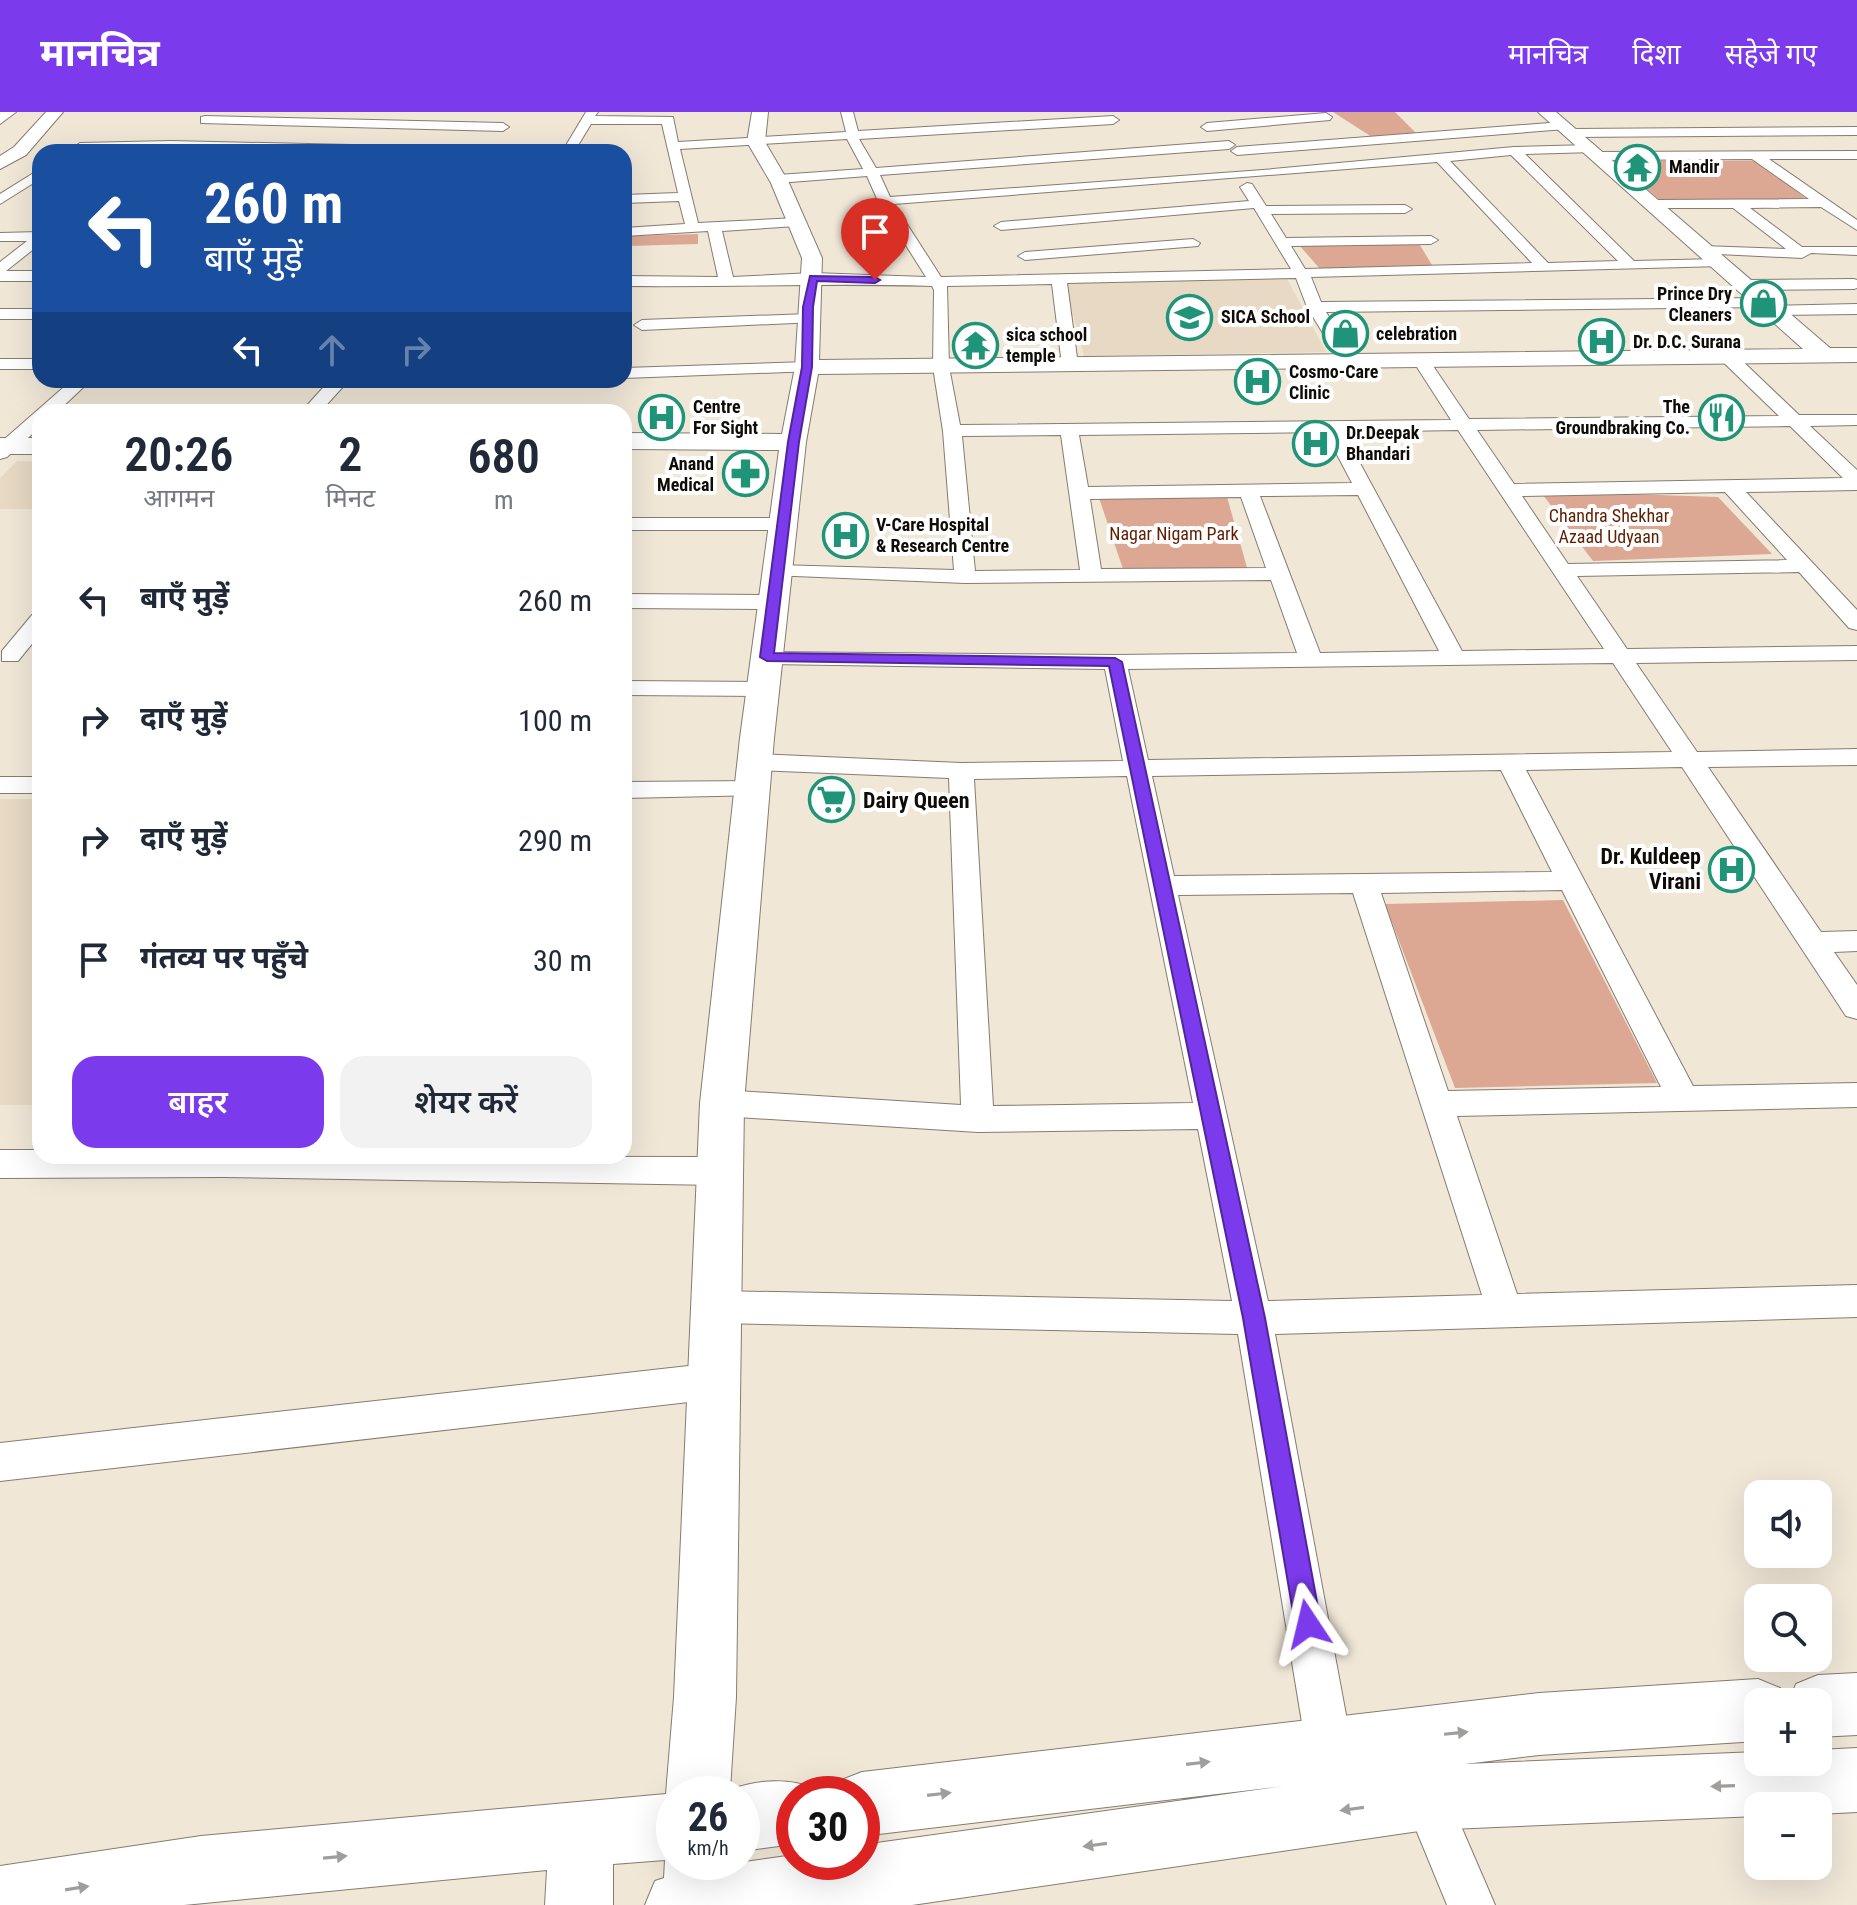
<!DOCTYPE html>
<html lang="hi">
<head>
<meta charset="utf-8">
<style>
	:root { --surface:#fff; --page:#f2f2f3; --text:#1f2937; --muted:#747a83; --accent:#7c3aed }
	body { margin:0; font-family:"Roboto Condensed","Noto Sans Devanagari",sans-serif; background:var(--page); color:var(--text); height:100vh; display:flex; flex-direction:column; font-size:30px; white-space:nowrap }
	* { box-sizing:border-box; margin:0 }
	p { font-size:26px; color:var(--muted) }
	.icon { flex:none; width:44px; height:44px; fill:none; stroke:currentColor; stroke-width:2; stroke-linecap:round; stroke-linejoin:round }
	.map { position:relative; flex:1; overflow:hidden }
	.panel { position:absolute; left:32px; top:292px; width:600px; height:760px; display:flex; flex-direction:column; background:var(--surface); border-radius:24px; box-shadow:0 8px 32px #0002 }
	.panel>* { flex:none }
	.banner { position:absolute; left:32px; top:32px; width:600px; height:244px; border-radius:24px; box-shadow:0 8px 32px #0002; background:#1a4fa0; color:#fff; overflow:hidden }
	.fabs { position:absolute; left:1744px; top:1368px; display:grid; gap:16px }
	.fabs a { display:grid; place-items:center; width:88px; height:88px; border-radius:16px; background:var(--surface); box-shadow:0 8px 32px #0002; font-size:40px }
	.speed { position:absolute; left:656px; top:1664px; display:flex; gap:16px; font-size:40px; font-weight:700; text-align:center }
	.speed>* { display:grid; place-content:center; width:104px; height:104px; border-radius:50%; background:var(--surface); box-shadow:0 8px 32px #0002; line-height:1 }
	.speed small { font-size:20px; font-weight:400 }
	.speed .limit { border:12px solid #d22; background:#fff; color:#111 }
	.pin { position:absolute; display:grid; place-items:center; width:68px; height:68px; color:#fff; margin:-82px -34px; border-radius:50% 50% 50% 0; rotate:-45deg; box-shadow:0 0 8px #0007 }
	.pin .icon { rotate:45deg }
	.me { position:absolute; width:88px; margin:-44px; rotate:350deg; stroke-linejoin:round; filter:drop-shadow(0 0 6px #0008) }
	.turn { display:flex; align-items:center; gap:28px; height:168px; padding:0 40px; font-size:36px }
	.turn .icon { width:104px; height:104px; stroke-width:2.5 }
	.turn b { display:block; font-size:56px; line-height:68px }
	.lanes { display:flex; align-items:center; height:76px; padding:0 40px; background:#0003; justify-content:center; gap:40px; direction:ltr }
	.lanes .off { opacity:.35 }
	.eta { display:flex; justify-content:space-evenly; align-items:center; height:136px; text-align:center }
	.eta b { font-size:48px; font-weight:600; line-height:56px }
	.action { display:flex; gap:16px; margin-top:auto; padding:16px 40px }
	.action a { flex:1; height:92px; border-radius:24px; background:var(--accent); color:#fff; font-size:32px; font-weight:600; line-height:92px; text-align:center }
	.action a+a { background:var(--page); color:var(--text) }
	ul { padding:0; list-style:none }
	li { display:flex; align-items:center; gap:24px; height:120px; padding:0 40px }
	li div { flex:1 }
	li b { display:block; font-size:30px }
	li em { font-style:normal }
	header { display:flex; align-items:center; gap:48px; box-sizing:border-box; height:112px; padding:0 40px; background:var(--accent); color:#fff }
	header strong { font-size:38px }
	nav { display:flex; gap:44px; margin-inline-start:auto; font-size:28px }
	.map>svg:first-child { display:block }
	.built { fill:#e7d9c3 }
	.green { fill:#dca894 }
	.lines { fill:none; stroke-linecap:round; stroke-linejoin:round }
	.street-casing { stroke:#857c6f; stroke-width:2 }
	.secondary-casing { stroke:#857c6f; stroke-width:2 }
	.street { fill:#fff; fill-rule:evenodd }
	.secondary { fill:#fff; fill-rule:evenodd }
	.oneway { fill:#9f9e9c }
	.route { fill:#7c3aed; stroke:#51269a; stroke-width:2 }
	.labels { text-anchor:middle; stroke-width:8; stroke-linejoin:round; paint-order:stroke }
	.far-poi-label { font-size:18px; font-weight:bold; fill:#0f0c07; stroke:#fff; text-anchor:start }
	.far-park-label { font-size:18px; fill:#5e1f00; stroke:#fff }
	.poi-label { font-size:22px; font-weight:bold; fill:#0f0c07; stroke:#fff; text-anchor:start }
</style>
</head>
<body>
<header>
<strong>मानचित्र</strong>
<nav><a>मानचित्र</a><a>दिशा</a><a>सहेजे गए</a></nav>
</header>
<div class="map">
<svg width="1857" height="1793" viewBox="0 0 1857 1793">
	<rect width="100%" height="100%" fill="#f0e7d7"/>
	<g class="built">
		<polygon points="1286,165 1326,240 1084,244 1064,169"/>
		<polygon points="17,349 40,350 39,397 0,397 0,366"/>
		<rect x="0" y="687" width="40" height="306"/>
	</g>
	<g class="green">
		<polygon points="1333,0 1395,0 1417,22 1375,27"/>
		<polygon points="1616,49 1756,49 1813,92 1661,89"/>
		<polygon points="698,122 698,132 628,134 630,124"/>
		<polygon points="1418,130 1432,153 1321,158 1299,133"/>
		<polygon points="1540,379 1718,385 1772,442 1593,449"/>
		<polygon points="1098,383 1227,385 1248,459 1124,460"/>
		<polygon points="1563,788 1657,971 1455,976 1385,792"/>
	</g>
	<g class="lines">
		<defs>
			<g id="street">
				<path d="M586,0h12l-3,4 78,1 5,25 168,-10 -5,-20h12l5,19 255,-15 6,4 -6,4 -254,15 17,29 353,-27 6,4 -6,4 -349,26 10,22 373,-27 251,-23 76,-2 6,4 -2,3 -69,2 109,107 84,-2 5,1v6l-412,11 10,25 443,-4 6,2v6l87,-2v10l-85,1 -6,-2v-6l-440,5 31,50 -8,5 -6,-1 -36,-59 -11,-29 -229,5 11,82 -8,5 -8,-5 -10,-81 -105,2 2,81 11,58 491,-5 -38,-59 8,-5 6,1 42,62 310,-3 -57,-55 -2,-4 2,-4h12l65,62h58v10l-47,1 47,44v20l-111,2 111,118v20l-8,-2 -50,-56 -222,4 50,73 230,-3v14l-221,3 61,89 160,-3v16l-149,2 113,165 36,-1v20l-23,1 23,33v34l-11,-3 -164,-249 -156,3 167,316 164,-3v24l-400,9 60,178 340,-9v32l-582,17 77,413 -7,16 -16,7 -16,-7 -7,-16 -68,-413 -521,-11 -13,-5 -5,-11 5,-11 13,-5 515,10 -34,-172 -220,3 -256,-16 -11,-4 -5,-9 5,-9 11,-4 239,15 -12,-327 -195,-8 -9,-3 -3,-5 3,-5 9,-3 207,9 162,-2 -18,-92 -338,-5 -8,-2 -3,-5 3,-5 356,3 182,-2 -26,-73 -306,3 -195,-8 -4,-4 11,-6 177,5 -11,-139 -10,-64 1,-77 -2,-4c-103,-3 -205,1 -308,0v-10l94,1 -10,-46 -84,5v-8l61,-4 -6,-23 -55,2v-8l54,-2 -16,-69h-71l-17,28h-12zM847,27l16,30 -85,6 -7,4 7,4 89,-7 11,25 48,76 -113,-4 -80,4 -11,-46 75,-5 7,-4 -7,-4 -99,5 -18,-74zM1511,43l107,106 -70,2 -98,-102zM1437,50l95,101 -227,6 -14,-23 140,-2 7,-4 -7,-4 -145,2 -15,-24 134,-1 7,-4 -7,-4 -139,1 -14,-22 -5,-1 -7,4 9,14 -248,21 -7,4 7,4 253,-22 37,61 -350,8 -47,-73zM1790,314l53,52 -329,6 -37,-54zM1458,318l146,219 -142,2 -119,-219zM1325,320l27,51 -264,4 -9,-52zM1061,323l19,135 -105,1 -13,-135zM1725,380l62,68 -219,4 -46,-68zM1358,383l81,156 -119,2 -60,-157zM1241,385l25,71 -165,1 -11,-70zM1613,551l59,89 -524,8 -20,-91zM1501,658l51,102 -378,4 -22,-100zM1127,664l66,327 -200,3 -19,-327zM1562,778l99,197 -213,4 -67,-198zM1353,781l129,402 -214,6 -90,-406z"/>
				<polygon points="1326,1 1332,5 1330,8 1207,19 1201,15 1207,11"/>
				<polygon points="205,4 503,11 509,15 503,19 201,11 201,5"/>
				<polygon points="1562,10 1566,11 1566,17 1237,43 1231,39 1237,35"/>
				<polygon points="1857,15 1857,23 1571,25 1565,21 1571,17"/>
				<polygon points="171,29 395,34 401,38 80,39 74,35 80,31"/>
				<polygon points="1857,39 1857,47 1769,47 1857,108 1857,118 1821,95 1750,96 1802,135 1857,135 1857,143 1811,141 1802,146 1697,141 1695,138 1702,134 1786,137 1733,96 1655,96 1648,92 1655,88 1809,87 1752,47 1599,48 1593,44 1599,40"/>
				<polygon points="40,57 40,67 0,92 0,82"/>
				<polygon points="40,120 40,132 6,159 40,159 40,169 0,169 0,150 27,129 0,129 0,121"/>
				<polygon points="1193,127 1200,131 1198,134 1025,148 1018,144 1025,140"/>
				<polygon points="1854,167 1857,168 1857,176 1854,177 1743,178 1735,173 1743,168"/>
				<rect x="0" y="197" width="40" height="10"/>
				<polygon points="809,202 815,204 815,210 642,218 634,213 642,208"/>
				<rect x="0" y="247" width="40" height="10"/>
				<polygon points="807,250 813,251 815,255 813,259 624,266 624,256"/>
				<polygon points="72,268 91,268 57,300 40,300 40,315 7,345 0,347 0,331"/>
				<polygon points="330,268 349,268 320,300 301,300"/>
				<polygon points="624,406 783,406 793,412 783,418 624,418"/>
				<polygon points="624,482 773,483 784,490 773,497 624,496"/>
				<polygon points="40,501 40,522 18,549 2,549 2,539 32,503"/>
				<polygon points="624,569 763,570 771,572 775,577 771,582 763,584 624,583"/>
				<rect x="0" y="665" width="40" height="16"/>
				<polygon points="753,669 762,671 766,677 762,683 624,686 624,670"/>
				<polygon points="0,1038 40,1038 40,1044 719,1045 731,1049 736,1059 731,1069 719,1073 222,1065 0,1066"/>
				<polygon points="715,1251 728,1257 734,1269 728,1281 715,1287 0,1369 0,1331"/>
				<polygon points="1426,1663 1442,1670 1495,1793 1447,1793 1403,1686 1410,1670"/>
			</g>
			<g id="secondary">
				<polygon points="0,0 16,0 0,12"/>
				<polygon points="46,0 63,0 26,43 0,57 0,44 14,35"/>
				<path d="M752,0h16l-3,30 24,41 33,75 -3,102 984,-11 -265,-237h18l274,236h27v14l-1039,12 -12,68 -32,296 -30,365 -8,594 -6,93c28,-11 60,-12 87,-1l2,5h-25v50l-52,7v-57h-68v68l56,2 64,-9v7h68v-17l422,-59 -422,50v-42h-28l5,-13 23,-9 677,-79 219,-14 22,9 6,14h-28v39l-219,14 -74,9 293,-12v10h60v-12l39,-2v64l-39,2v-8h-60v10l-332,14 -514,75h-267l10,-24 9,-3 1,-18 -52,4v41h-68l2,-35 -363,35h-184v-39l201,-30 465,-42 8,-97 26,-594 40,-365 39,-288 -155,-1v-16l158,1 13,-67 7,-109 -31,-75 -24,-41z"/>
				<rect x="0" y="326" width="40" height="16"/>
				<polygon points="1857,1561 1857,1623 1818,1625 1818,1590 1789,1590 1796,1572 1818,1563"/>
			</g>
		</defs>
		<use href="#street" class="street-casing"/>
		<use href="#secondary" class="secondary-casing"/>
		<use href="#street" class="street"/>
		<use href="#secondary" class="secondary"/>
	</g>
	<defs><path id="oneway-solid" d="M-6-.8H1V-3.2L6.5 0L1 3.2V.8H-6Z" transform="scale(2)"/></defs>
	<g class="oneway">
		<use href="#oneway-solid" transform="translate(1456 1621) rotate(-6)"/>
		<use href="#oneway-solid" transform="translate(1198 1651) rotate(-7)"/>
		<use href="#oneway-solid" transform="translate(1723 1674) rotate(178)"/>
		<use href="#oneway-solid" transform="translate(939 1682) rotate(-7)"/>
		<use href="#oneway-solid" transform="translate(1352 1697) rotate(172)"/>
		<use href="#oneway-solid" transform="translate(1095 1733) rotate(172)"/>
		<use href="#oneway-solid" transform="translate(335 1745) rotate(-5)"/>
		<use href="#oneway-solid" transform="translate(77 1776) rotate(-9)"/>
	</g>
	<polygon class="route" points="810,164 875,165 880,168 875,171 817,169 813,195 812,255 799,330 774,541 1115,546 1122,550 1265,1206 1321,1512 1317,1521 1308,1525 1299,1521 1295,1512 1243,1206 1109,554 767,549 760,545 788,330 802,255 803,195"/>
	<defs>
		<symbol id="temple-ring" viewBox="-11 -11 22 22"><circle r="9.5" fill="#fff" stroke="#1f9479" stroke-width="1.5"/><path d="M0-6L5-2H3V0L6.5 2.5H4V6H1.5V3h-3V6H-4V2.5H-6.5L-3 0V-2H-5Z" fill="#1f9479"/></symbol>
		<symbol id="shop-ring" viewBox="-11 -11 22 22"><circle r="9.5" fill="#fff" stroke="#1f9479" stroke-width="1.5"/><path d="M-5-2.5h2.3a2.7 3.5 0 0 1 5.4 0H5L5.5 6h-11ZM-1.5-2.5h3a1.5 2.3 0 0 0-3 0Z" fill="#1f9479"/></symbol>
		<symbol id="school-ring" viewBox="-11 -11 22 22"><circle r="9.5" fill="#fff" stroke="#1f9479" stroke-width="1.5"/><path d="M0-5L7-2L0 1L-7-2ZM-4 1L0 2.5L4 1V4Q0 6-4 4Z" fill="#1f9479"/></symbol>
		<symbol id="hospital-ring" viewBox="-11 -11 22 22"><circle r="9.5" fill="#fff" stroke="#1f9479" stroke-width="1.5"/><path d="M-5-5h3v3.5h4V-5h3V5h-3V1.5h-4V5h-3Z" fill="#1f9479"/></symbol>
		<symbol id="restaurant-ring" viewBox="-11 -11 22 22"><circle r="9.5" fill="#fff" stroke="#1f9479" stroke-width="1.5"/><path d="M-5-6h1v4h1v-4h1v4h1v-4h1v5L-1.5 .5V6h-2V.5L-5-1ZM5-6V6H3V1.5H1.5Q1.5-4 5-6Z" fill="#1f9479"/></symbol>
		<symbol id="pharmacy-ring" viewBox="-11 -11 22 22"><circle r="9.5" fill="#fff" stroke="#1f9479" stroke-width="1.5"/><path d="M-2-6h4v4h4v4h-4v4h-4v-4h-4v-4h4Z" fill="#1f9479"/></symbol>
		<symbol id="supermarket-ring" viewBox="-11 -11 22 22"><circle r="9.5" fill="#fff" stroke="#1f9479" stroke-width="1.5"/><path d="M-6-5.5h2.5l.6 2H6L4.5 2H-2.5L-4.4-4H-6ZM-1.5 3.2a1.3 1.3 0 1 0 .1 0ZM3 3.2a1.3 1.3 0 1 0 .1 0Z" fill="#1f9479"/></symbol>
	</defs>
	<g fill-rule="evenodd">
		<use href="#temple-ring" x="1612" y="30" width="51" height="51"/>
		<use href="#shop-ring" x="1738" y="166" width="51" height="51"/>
		<use href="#school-ring" x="1164" y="180" width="51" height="51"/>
		<use href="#shop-ring" x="1320" y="196" width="51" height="51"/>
		<use href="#hospital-ring" x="1576" y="204" width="51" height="51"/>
		<use href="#temple-ring" x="950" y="208" width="51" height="51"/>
		<use href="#hospital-ring" x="1232" y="244" width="51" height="51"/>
		<use href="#hospital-ring" x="636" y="280" width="51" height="51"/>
		<use href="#restaurant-ring" x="1696" y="280" width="51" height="51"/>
		<use href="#hospital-ring" x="1290" y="306" width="51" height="51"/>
		<use href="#pharmacy-ring" x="720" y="336" width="51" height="51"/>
		<use href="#hospital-ring" x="820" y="398" width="51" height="51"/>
		<use href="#supermarket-ring" x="806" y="662" width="51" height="51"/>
		<use href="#hospital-ring" x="1706" y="732" width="51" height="51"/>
	</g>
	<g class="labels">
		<g class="far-poi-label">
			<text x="1669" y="61">Mandir</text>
			<text x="1732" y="188" text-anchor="end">Prince Dry<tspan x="1732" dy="21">Cleaners</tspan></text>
			<text x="1221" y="211">SICA School</text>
			<text x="1376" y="228">celebration</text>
			<text x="1006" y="229">sica school<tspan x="1006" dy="21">temple</tspan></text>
			<text x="1633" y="236">Dr. D.C. Surana</text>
			<text x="1289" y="266">Cosmo-Care<tspan x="1289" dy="21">Clinic</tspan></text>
			<text x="693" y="301">Centre<tspan x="693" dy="21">For Sight</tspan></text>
			<text x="1690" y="301" text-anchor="end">The<tspan x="1690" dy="21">Groundbraking Co.</tspan></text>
			<text x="1346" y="327">Dr.Deepak<tspan x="1346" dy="21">Bhandari</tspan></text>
			<text x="714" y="358" text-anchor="end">Anand<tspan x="714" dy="21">Medical</tspan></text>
			<text x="876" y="419">V-Care Hospital<tspan x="876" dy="21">&amp; Research Centre</tspan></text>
		</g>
		<g class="far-park-label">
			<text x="1609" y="410">Chandra Shekhar<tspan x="1609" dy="21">Azaad Udyaan</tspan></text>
			<text x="1174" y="428">Nagar Nigam Park</text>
		</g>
		<g class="poi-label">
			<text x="863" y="696">Dairy Queen</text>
			<text x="1701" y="752" text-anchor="end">Dr. Kuldeep<tspan x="1701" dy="25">Virani</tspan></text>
		</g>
	</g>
</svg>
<div class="fabs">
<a><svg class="icon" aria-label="sound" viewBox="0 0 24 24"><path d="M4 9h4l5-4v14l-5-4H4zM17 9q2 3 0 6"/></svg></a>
<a><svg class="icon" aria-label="search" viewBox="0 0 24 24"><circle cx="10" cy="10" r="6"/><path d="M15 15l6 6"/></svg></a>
<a>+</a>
<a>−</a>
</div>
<div class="speed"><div>26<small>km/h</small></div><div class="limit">30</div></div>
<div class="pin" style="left:875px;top:168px;background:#d93025"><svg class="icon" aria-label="arrive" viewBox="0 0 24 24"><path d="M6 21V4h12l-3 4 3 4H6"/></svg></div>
<svg class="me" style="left:1308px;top:1512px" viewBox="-20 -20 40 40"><path d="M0-17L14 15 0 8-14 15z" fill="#7c3aed" stroke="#fff" stroke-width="4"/></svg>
<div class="banner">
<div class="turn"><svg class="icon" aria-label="left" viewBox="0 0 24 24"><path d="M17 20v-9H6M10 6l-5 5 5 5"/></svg><div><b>260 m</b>बाएँ मुड़ें</div></div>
<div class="lanes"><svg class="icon" aria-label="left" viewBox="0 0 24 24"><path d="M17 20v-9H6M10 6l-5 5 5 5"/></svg><svg class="icon off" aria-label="ahead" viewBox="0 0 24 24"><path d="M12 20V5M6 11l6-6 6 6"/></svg><svg class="icon off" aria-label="right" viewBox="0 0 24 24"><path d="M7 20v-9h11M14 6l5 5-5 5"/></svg></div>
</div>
<section class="panel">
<div class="eta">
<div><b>20:26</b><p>आगमन</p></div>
<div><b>2</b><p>मिनट</p></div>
<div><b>680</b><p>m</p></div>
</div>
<ul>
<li><svg class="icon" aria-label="left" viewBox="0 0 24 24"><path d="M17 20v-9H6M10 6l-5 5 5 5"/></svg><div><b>बाएँ मुड़ें</b></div><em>260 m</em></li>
<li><svg class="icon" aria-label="right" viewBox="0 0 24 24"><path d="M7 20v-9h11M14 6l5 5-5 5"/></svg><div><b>दाएँ मुड़ें</b></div><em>100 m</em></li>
<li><svg class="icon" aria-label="right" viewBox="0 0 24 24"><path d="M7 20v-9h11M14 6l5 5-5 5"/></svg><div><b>दाएँ मुड़ें</b></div><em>290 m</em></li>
<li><svg class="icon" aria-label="arrive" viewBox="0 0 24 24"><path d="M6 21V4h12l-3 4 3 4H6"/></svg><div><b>गंतव्य पर पहुँचे</b></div><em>30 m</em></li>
</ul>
<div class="action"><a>बाहर</a><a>शेयर करें</a></div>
</section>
</div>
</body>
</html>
